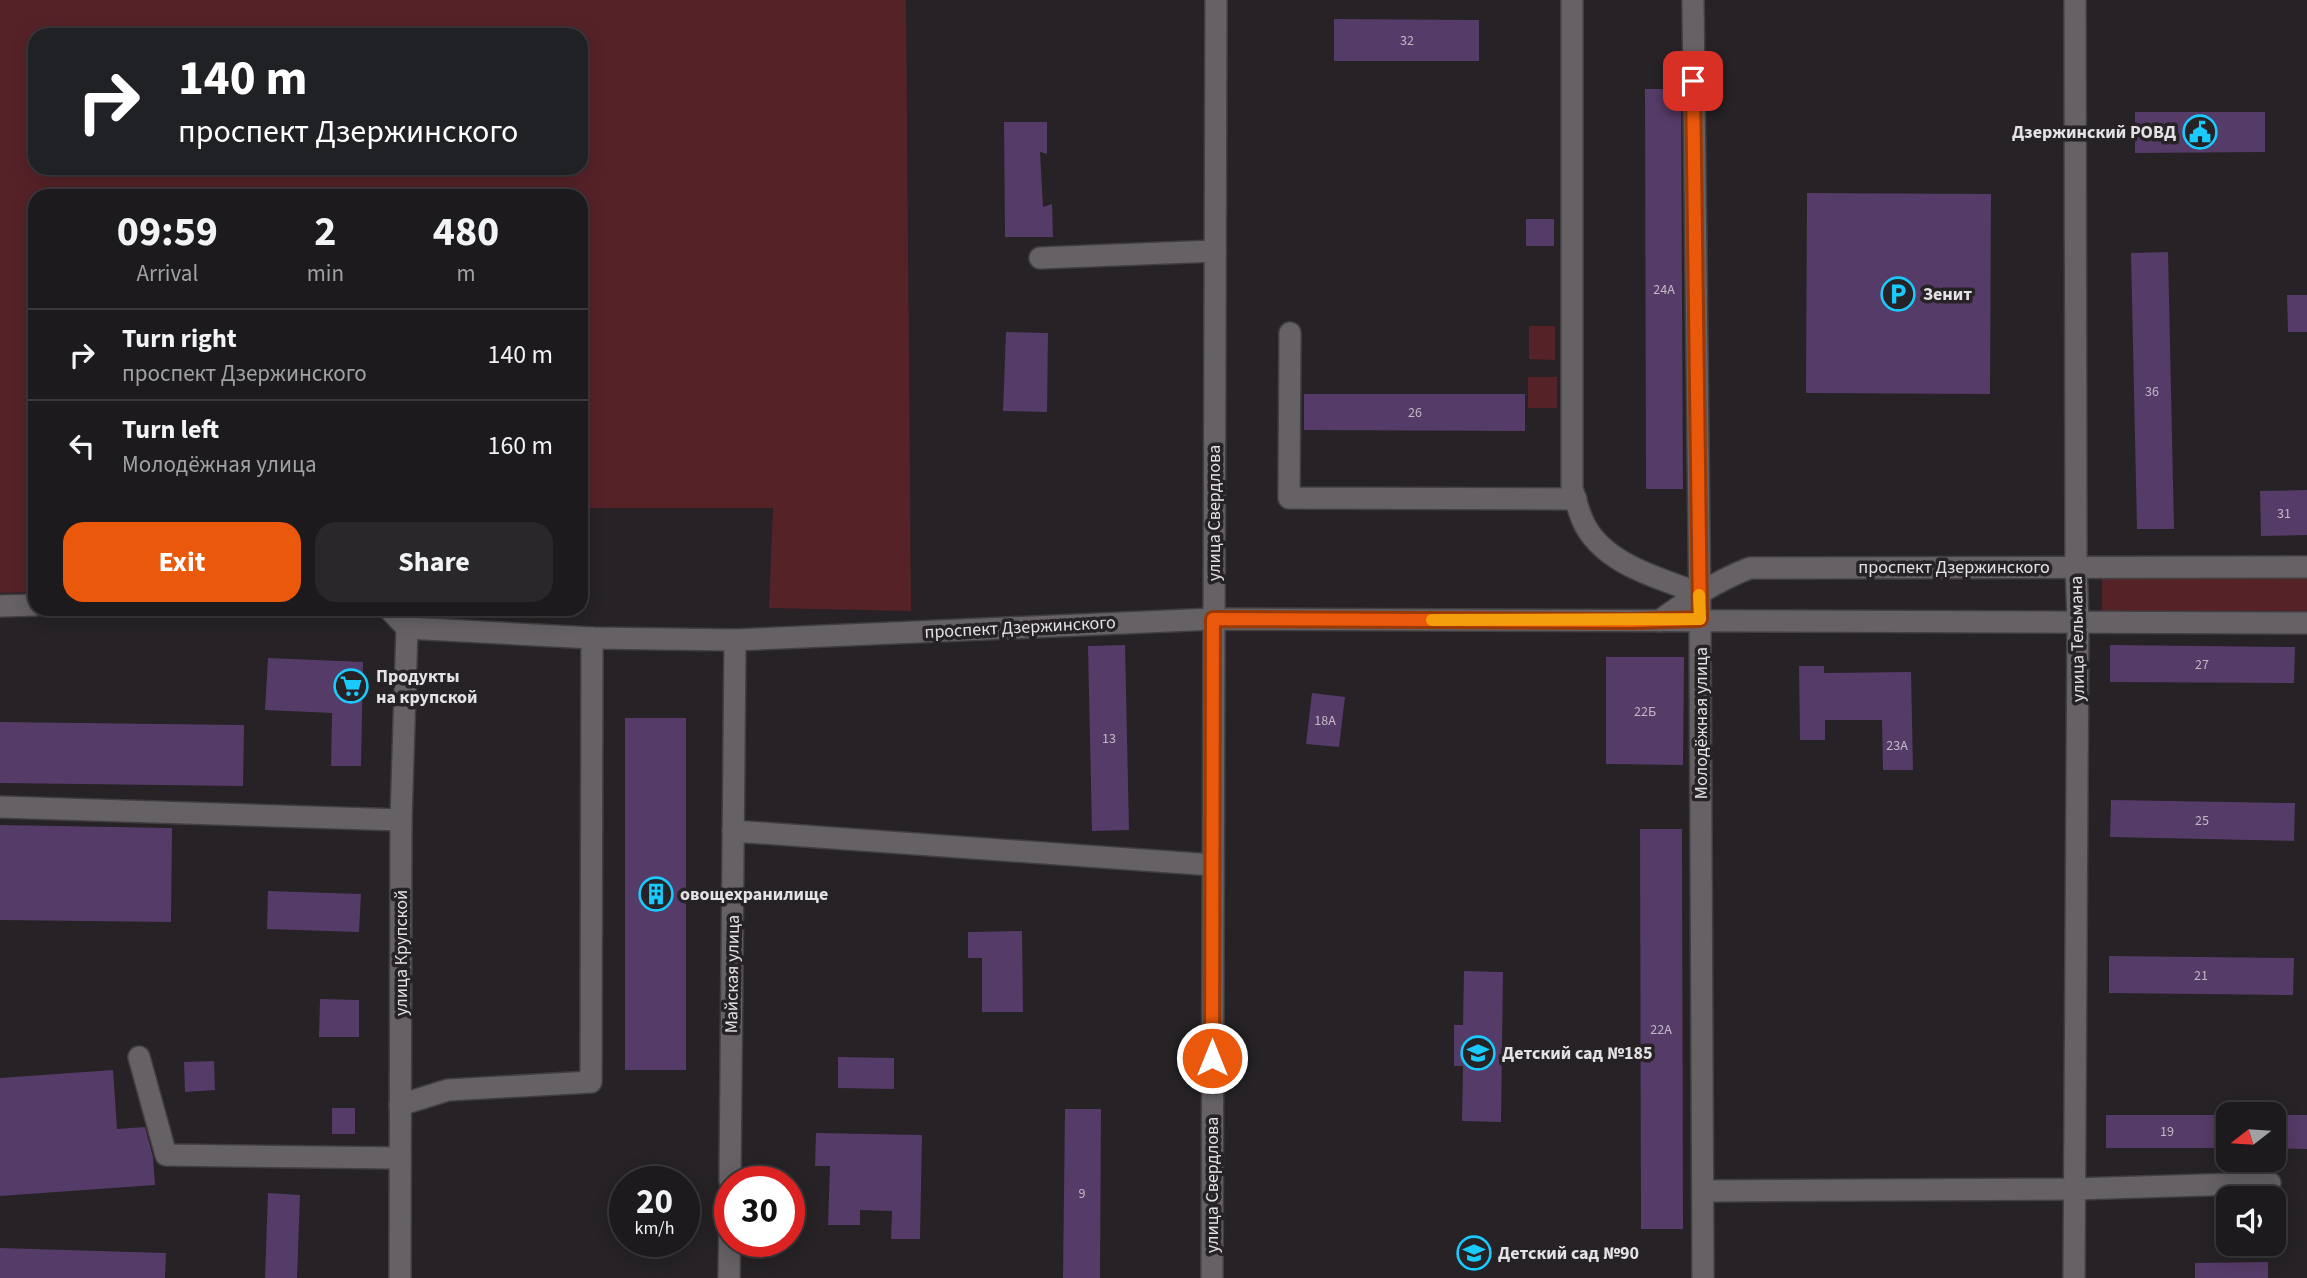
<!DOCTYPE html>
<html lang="en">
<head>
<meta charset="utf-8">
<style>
	:root { --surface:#1c1a1c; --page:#292729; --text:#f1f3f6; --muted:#a0a1a3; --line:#3a383b; --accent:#ea580c }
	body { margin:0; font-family:"Source Sans 3",sans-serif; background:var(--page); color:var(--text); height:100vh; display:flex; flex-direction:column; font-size:26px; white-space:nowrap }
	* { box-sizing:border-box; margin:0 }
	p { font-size:23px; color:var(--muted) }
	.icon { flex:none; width:38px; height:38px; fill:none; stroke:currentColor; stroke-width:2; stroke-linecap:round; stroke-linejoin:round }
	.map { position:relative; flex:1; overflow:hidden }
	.panel { position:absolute; left:28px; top:189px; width:560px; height:427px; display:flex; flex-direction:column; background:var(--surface); border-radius:21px; box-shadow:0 4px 18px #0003,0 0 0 2px var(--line) }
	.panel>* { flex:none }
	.hud { position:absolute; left:28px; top:28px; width:560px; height:147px; border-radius:21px; box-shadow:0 4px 18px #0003,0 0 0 2px var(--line); background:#202124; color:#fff; overflow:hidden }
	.needle { width:46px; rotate:253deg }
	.controls { position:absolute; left:2216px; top:1102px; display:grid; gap:14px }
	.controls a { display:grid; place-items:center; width:70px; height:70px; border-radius:14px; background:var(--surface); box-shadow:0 4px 18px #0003,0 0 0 2px var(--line); font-size:35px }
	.speed { position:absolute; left:609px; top:1166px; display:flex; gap:14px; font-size:35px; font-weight:700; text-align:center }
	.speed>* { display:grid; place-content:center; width:91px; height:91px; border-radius:50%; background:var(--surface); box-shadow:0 4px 18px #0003,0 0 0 2px var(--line); line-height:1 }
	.speed small { font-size:18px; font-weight:400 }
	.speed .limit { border:10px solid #d22; background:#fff; color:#111 }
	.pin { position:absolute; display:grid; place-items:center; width:60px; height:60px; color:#fff; margin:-30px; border-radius:14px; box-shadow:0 4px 10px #0006 }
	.me { position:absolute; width:77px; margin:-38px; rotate:0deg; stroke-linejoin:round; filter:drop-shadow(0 0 5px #0008) }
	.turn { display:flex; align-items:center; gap:24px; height:147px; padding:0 35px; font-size:32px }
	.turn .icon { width:91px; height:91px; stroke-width:2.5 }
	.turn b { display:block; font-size:49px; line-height:60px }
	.eta { display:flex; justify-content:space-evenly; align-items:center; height:119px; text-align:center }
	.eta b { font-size:42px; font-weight:700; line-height:49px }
	.primary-button { display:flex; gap:14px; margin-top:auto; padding:14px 35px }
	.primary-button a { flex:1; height:80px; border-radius:21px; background:var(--accent); color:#fff; font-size:28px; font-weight:700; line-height:80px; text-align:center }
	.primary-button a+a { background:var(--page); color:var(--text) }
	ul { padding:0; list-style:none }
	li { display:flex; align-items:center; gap:21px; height:91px; padding:0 35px; border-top:2px solid var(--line) }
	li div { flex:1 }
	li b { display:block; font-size:26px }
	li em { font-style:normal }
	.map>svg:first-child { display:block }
	.green { fill:#552228; fill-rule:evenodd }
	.building { fill:#553b67 }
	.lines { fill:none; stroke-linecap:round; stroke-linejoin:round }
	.minor-casing { stroke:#423f41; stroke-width:24 }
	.minor { stroke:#656164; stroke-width:21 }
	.route-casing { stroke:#983908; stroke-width:18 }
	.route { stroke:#ea580c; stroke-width:12 }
	.slow { stroke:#f59e0b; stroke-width:12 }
	.labels { text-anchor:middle; stroke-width:7; stroke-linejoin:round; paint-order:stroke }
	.number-label { font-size:14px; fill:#c0b8c5 }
	.poi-label { font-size:18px; font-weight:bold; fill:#e4e2e4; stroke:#262225; text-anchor:start }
	.street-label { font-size:18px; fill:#e4e2e4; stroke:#262225 }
</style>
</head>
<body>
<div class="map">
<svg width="2307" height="1278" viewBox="0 0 2307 1278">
	<rect width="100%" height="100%" fill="#262225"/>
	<g class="green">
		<path d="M0,0h906l5,611 -142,-3 4,-100h-192v-312h-546v396l-35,1zM35,35h546v133h-546z"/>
		<polygon points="1529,326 1555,326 1555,360 1529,359"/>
		<rect x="1528" y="377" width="29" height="31"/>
		<polygon points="2102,570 2307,575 2307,614 2102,615"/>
	</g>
	<g class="building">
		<polygon points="1334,19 1479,20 1479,61 1334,61"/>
		<polygon points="1645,89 1681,89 1683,489 1646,489"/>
		<polygon points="2135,112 2265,112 2265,152 2135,153"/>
		<polygon points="1004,122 1047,122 1047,154 1040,152 1043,207 1052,204 1053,237 1005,237"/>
		<polygon points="1807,193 1991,194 1990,394 1806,393"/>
		<rect x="1526" y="219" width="28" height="27"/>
		<polygon points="2168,252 2174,529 2137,529 2131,253"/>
		<polygon points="2287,295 2307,295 2307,332 2288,332"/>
		<polygon points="1006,332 1048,333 1047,412 1003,411"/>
		<polygon points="1304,394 1525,394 1525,431 1304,430"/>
		<polygon points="2307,490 2307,535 2261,536 2260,491"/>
		<polygon points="1125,645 1129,830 1092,831 1088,646"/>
		<polygon points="2110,645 2295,647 2294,683 2110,682"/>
		<polygon points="1606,657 1684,657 1683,765 1606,764"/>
		<polygon points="268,658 363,662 361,766 331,766 332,713 265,710"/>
		<polygon points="1799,666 1824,666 1824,673 1911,672 1913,770 1883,770 1882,720 1825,720 1825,740 1800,740"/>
		<polygon points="1312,693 1345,697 1339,747 1306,744"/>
		<rect x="625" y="718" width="61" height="352"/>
		<polygon points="0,722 244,725 243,786 0,783"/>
		<polygon points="2111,800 2295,803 2294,841 2110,837"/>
		<polygon points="0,825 172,828 171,922 0,920"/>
		<polygon points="1640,829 1682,829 1683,1229 1641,1229"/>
		<polygon points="268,891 361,894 359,932 267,929"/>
		<polygon points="1022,931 1023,1012 982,1012 982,958 968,958 968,932"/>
		<polygon points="2109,956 2294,958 2293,995 2109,993"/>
		<polygon points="1464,971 1503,972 1501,1122 1462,1121 1463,1066 1454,1066 1454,1025 1463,1025"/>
		<polygon points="320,999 359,1000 359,1037 319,1037"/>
		<polygon points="838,1057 894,1058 894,1089 838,1088"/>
		<polygon points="214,1061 215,1090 185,1092 184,1062"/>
		<polygon points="113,1070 117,1129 145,1127 153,1157 155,1185 0,1196 0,1078"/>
		<rect x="332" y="1108" width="23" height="26"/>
		<polygon points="1065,1109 1101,1109 1100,1278 1063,1278"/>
		<rect x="2106" y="1115" width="122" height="33"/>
		<polygon points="2273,1115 2307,1115 2307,1149 2273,1148"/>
		<polygon points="816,1133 922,1135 920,1239 891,1239 892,1211 860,1210 860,1225 828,1225 830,1166 815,1166"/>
		<polygon points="268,1193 300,1195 297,1278 265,1278"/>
		<polygon points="0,1248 166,1253 165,1278 0,1278"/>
		<polygon points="2268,1262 2268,1278 2195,1278 2195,1263"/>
	</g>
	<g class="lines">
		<defs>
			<g id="minor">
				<path d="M1572,0v488c3,10 6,21 10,31 18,44 76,59 117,74"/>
				<polyline points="1693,0 1700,619 1703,1278"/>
				<polyline points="1040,258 1215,251"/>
				<polyline points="1290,333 1289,498 1576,499"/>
				<polyline points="0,606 35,605"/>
				<polyline points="389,609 407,628 592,638 735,640 1213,619 2307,623"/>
				<path d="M1659,621c29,-21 57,-40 91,-53l557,-1"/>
				<polyline points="0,807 401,820"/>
				<polyline points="733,831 1213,865"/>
				<polyline points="139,1057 166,1155 400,1158"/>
				<polyline points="400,1105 448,1090 591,1082 592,638"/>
				<polyline points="730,1181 735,640"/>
				<polyline points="1704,1191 2075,1189 2270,1183"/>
				<polyline points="400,1278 401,820 407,628"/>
				<polyline points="729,1278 730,1212"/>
				<polyline points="1212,1278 1216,0"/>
				<polyline points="2074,1278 2078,621 2076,566 2075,0"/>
			</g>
		</defs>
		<use href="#minor" class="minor-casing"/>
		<use href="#minor" class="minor"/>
	</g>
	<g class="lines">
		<defs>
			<polyline id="route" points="1212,1058 1213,619 1631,621 1700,619 1693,81"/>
		</defs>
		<use href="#route" class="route-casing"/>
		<use href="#route" class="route"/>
		<polyline class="slow" points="1432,620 1700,619 1699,595"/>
	</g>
	<defs>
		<symbol id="civic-ring" viewBox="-11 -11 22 22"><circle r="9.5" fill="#262225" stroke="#1bcafc" stroke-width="1.5"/><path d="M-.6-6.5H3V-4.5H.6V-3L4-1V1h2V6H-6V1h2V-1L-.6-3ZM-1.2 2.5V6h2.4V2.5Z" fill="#1bcafc"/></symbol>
		<symbol id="parking-ring" viewBox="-11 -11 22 22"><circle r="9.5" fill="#262225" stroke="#1bcafc" stroke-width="1.5"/><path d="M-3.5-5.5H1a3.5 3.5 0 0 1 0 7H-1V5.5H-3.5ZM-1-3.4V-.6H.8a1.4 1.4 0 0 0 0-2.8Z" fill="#1bcafc"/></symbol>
		<symbol id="supermarket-ring" viewBox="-11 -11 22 22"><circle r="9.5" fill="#262225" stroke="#1bcafc" stroke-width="1.5"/><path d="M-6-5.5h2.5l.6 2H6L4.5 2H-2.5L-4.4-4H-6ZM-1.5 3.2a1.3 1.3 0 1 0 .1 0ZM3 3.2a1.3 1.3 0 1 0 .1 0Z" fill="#1bcafc"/></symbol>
		<symbol id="building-ring" viewBox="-11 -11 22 22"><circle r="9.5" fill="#262225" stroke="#1bcafc" stroke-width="1.5"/><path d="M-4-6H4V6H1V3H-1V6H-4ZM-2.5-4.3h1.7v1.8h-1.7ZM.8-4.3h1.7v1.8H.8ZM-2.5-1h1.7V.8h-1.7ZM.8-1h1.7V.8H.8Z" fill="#1bcafc"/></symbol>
		<symbol id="school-ring" viewBox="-11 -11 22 22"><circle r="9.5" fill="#262225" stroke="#1bcafc" stroke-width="1.5"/><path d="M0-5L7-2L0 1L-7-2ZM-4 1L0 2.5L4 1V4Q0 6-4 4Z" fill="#1bcafc"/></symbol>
	</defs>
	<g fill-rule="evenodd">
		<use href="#civic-ring" x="2181" y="113" width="38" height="38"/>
		<use href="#parking-ring" x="1879" y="275" width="38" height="38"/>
		<use href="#supermarket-ring" x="332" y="667" width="38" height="38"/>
		<use href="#building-ring" x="637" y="875" width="38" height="38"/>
		<use href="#school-ring" x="1459" y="1034" width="38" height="38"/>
		<use href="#school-ring" x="1455" y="1234" width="38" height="38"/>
	</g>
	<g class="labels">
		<g class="number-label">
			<text x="1407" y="45">32</text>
			<text x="1664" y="294">24А</text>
			<text x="2152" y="396">36</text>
			<text x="1415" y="417">26</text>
			<text x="2284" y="518">31</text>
			<text x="2202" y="669">27</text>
			<text x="1645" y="716">22Б</text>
			<text x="1325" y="725">18А</text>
			<text x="1109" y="743">13</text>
			<text x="1897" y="750">23А</text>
			<text x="2202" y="825">25</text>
			<text x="2201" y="980">21</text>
			<text x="1661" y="1034">22А</text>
			<text x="2167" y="1136">19</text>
			<text x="1082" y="1198">9</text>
		</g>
		<g class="poi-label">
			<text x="2176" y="138" text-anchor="end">Дзержинский РОВД</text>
			<text x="1923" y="300">Зенит</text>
			<text x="376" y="682">Продукты<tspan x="376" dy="21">на крупской</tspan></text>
			<text x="680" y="900">овощехранилище</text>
			<text x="1502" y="1059">Детский сад №185</text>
			<text x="1498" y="1259">Детский сад №90</text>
		</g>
		<g class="street-label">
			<text transform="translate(1214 513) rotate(-90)" y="6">улица Свердлова</text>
			<text x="1954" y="573">проспект Дзержинского</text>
			<text transform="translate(1020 627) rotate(-3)" y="6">проспект Дзержинского</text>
			<text transform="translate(2077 639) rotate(-91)" y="6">улица Тельмана</text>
			<text transform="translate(1701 723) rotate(-90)" y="6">Молодёжная улица</text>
			<text transform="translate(401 953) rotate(-90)" y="6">улица Крупской</text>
			<text transform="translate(732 974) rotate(-89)" y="6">Майская улица</text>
			<text transform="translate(1212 1185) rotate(-90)" y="6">улица Свердлова</text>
		</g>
	</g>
</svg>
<div class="controls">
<a><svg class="needle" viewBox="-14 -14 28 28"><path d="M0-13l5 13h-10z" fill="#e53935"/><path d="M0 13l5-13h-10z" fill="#a0a1a3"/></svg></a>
<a><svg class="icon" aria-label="sound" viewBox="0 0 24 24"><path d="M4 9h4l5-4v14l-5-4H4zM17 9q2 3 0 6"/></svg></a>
</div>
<div class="speed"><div>20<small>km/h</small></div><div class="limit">30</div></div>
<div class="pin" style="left:1693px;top:81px;background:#d93025"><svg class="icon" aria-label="arrive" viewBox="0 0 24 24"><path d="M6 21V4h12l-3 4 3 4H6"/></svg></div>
<svg class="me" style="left:1212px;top:1058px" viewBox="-20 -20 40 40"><circle r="17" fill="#ea580c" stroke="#fff" stroke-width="3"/><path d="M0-11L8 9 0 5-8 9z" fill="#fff"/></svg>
<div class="hud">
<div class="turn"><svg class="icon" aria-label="right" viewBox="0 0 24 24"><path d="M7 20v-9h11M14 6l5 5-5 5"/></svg><div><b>140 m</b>проспект Дзержинского</div></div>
</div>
<section class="panel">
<div class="eta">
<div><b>09:59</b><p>Arrival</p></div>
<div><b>2</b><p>min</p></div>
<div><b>480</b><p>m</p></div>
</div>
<ul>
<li><svg class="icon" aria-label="right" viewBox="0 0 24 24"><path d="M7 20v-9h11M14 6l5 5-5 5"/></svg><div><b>Turn right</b><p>проспект Дзержинского</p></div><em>140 m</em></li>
<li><svg class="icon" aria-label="left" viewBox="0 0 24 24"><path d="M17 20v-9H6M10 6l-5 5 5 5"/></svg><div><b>Turn left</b><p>Молодёжная улица</p></div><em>160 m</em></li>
</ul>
<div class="primary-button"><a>Exit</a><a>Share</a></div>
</section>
</div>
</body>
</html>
